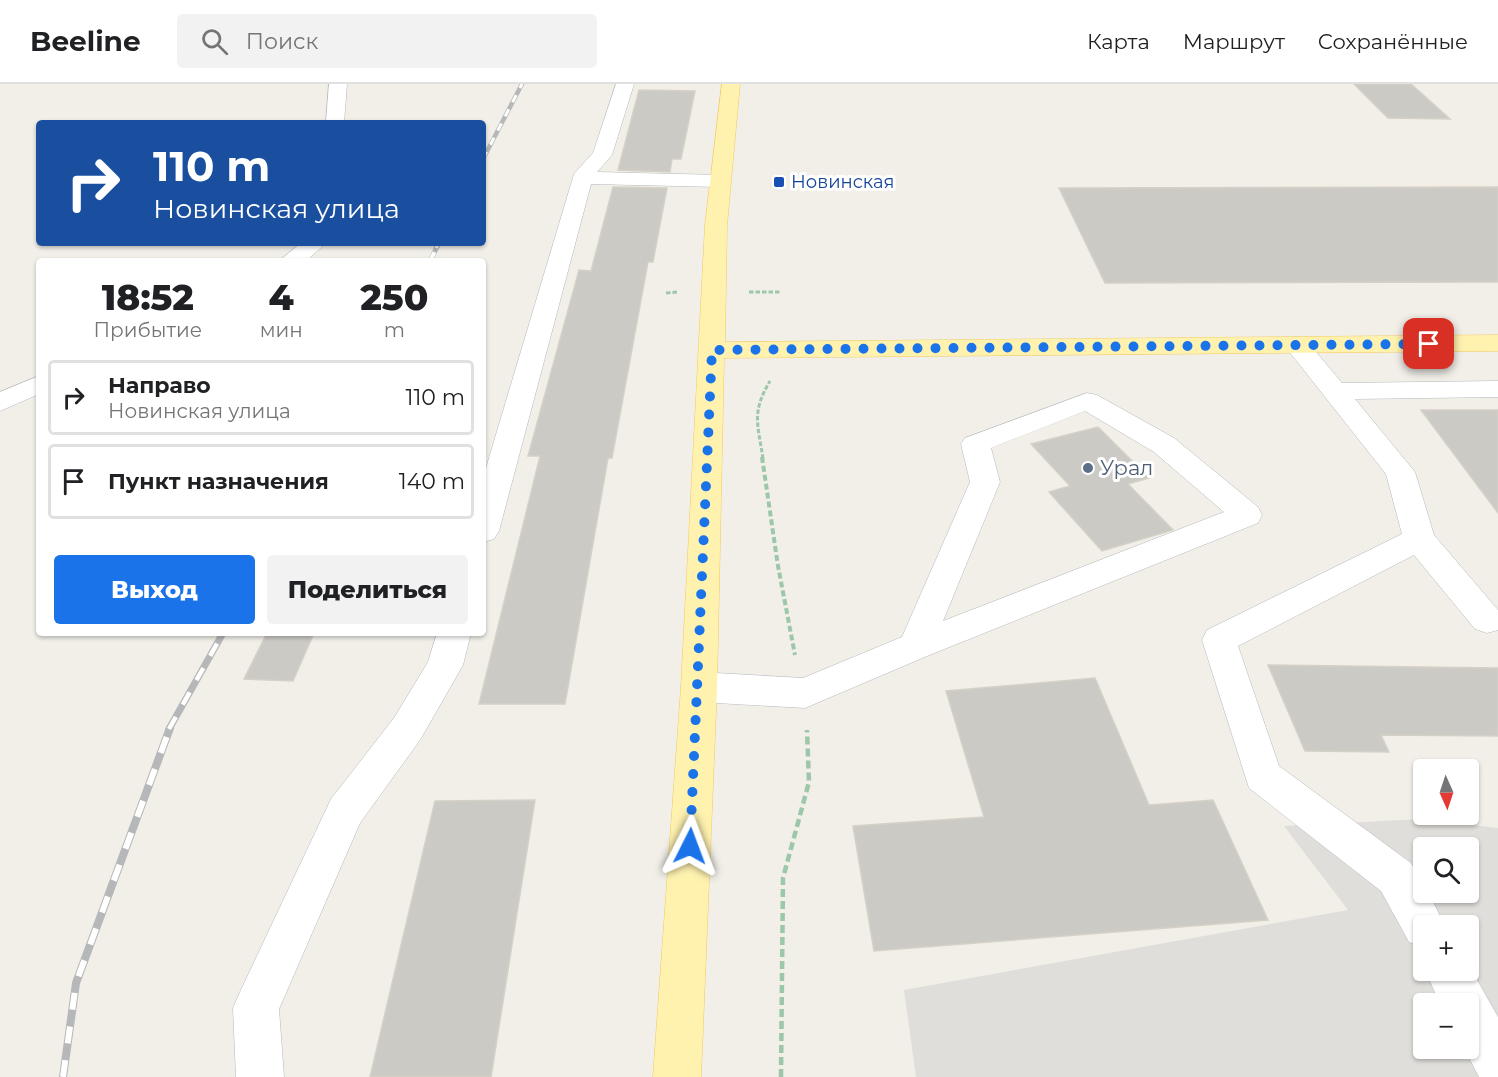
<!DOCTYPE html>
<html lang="ru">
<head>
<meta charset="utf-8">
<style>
	:root { --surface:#fff; --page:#f2f2f2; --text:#202124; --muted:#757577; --line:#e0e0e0; --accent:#1a73e8 }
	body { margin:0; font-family:Montserrat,sans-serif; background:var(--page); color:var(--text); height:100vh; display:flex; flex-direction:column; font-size:22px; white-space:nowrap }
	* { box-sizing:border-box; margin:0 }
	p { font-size:20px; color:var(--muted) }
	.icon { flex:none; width:33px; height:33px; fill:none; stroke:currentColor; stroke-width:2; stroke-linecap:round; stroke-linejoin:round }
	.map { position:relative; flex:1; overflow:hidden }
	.details { position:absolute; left:36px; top:174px; width:450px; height:378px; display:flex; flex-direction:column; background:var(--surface); border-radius:6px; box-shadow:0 2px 4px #0004 }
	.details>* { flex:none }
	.top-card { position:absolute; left:36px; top:36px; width:450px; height:126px; border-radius:6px; box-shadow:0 2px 4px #0004; background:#1a4fa0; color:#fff; overflow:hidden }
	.needle { width:39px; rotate:177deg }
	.fabs { position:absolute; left:1413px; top:675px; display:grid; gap:12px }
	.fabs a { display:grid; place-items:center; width:66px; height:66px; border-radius:6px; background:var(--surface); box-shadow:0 2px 4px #0004; font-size:30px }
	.pin { position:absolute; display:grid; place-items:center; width:51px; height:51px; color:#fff; margin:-26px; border-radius:12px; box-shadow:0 3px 9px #0006 }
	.me { position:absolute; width:66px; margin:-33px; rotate:3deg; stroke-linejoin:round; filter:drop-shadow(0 0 4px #0008) }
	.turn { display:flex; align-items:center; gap:21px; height:126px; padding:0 18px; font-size:27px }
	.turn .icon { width:78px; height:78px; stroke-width:2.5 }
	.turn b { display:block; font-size:42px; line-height:51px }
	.eta { display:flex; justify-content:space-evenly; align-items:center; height:102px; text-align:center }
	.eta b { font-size:36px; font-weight:800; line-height:42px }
	.primary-button { display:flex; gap:12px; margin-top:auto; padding:12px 18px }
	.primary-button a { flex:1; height:69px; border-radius:6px; background:var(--accent); color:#fff; font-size:24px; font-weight:800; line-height:69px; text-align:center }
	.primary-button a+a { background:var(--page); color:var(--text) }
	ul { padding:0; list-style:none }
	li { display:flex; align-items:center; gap:18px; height:75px; margin:0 12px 9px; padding:0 6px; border:3px solid var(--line); border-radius:6px }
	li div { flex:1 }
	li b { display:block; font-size:22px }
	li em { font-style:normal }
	header { display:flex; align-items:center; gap:36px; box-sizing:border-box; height:84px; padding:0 30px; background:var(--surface); border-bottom:2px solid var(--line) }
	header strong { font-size:28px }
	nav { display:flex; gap:33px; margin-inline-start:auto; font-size:21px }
	.search { width:420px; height:54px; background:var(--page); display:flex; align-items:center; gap:15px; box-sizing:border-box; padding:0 21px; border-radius:6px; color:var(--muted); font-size:22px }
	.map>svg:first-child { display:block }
	.industrial { fill:#e0deda; fill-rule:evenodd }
	.building { fill:#cccac5; stroke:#d6d1c6; stroke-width:1.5 }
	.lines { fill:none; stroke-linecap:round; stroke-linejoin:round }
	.minor-casing { stroke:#b5b8bc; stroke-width:1 }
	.major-casing { stroke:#f2c960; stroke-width:1 }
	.path-far2 { stroke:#9cc7a9; stroke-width:3; stroke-dasharray:4.5 2; stroke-linecap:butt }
	.path-far1 { stroke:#9cc7a9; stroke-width:4; stroke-dasharray:6 3; stroke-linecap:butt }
	.path { stroke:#9cc7a9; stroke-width:4.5; stroke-dasharray:8 4; stroke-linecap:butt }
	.minor { fill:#fff; fill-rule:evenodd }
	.major { fill:#fff2af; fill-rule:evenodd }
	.rail-far3-casing { stroke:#b6b7b8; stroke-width:4.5 }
	.rail-far2-casing { stroke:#b6b7b8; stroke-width:5 }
	.rail-far1-casing { stroke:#b6b7b8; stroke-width:7 }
	.rail-casing { stroke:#b6b7b8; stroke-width:8 }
	.rail-far3 { stroke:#fff; stroke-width:3; stroke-dasharray:8; stroke-linecap:butt }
	.rail-far2 { stroke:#fff; stroke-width:4; stroke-dasharray:10; stroke-linecap:butt }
	.rail-far1 { stroke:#fff; stroke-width:4.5; stroke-dasharray:14; stroke-linecap:butt }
	.rail { stroke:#fff; stroke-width:6; stroke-dasharray:17; stroke-linecap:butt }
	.route { stroke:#1a73e8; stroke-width:10; stroke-dasharray:0 18 }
	.transit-dot { fill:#1a4fb4; stroke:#fff; stroke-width:2 }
	.service-dot { fill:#5c6f8a; stroke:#fff; stroke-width:2 }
	.labels { text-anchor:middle; stroke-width:6; stroke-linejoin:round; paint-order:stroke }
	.far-transit-label { font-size:18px; fill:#164399; stroke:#fff; text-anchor:start }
	.service-label { font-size:21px; fill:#4e5e75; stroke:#fff; text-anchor:start }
</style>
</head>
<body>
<header>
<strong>Beeline</strong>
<div class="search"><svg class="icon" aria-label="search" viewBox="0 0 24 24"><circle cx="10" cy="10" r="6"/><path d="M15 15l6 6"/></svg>Поиск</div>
<nav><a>Карта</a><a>Маршрут</a><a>Сохранённые</a></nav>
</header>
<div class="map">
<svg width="1498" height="993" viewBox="0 0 1498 993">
	<rect width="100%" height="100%" fill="#f1efe8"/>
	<path class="industrial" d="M1421,735l77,9v249h-582l-12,-87 444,-80 -64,-84zM1424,764h44v44h-44zM1424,842h44v44h-44zM1424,920h44v44h-44z"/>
	<g class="building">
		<polygon points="1354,0 1411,0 1450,35 1388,34"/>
		<polygon points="639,6 695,7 681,75 672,75 670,88 618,86"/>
		<polygon points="613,103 667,104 653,178 648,178 612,374 608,374 565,620 479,620 540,372 528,372 579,186 591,187"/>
		<polygon points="1498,103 1498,198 1105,199 1059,104"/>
		<polygon points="1421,326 1498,326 1498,429"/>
		<polygon points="1098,343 1149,394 1128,400 1173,446 1102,467 1049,408 1070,402 1031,360"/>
		<polygon points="267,549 314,549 293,597 244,595"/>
		<polygon points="1268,581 1498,584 1498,652 1381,651 1389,668 1305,667"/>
		<polygon points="1095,594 1149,721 1213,716 1268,836 874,867 853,742 984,733 946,607"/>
		<polygon points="535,716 491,993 370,993 435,717"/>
	</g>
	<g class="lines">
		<defs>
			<g id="minor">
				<polygon points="329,0 347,0 344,39 326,39"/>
				<polygon points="616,0 634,0 612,71 597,88 720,91 727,93 730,97 727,101 720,103 591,100 499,447 494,455 483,458 483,394 574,90 593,69"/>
				<polygon points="301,159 326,159 306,177 279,177"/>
				<polygon points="1297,253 1306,256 1342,299 1498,297 1498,313 1355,315 1415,388 1434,451 1498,526 1498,546 1487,549 1475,545 1414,471 1238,562 1279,682 1411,779 1424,801 1424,808 1428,808 1445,842 1424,842 1424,864 1409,858 1381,807 1249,704 1202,556 1207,546 1402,450 1386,390 1284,261 1288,256"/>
				<polygon points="39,292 39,310 0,327 0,308"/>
				<path d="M1087,309l10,2 77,43 84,69 4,8 -4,8 -331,133 -122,52 -106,-6 -13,-5 -5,-10 5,-10 13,-5 104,6 99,-41 68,-155 -9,-38 4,-6zM1085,327l69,41 70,60 -281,109 57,-139 -9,-34z"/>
				<polygon points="437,549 471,549 463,581 420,656 360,739 279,925 284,993 236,993 233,924 240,908 331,715 394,634 428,578"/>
				<polygon points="1468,880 1498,933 1498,993 1479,993 1464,964 1468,964 1468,920 1440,920 1425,886 1468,886"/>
			</g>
			<polygon id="major" points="722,0 740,0 727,141 725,258 1498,251 1498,267 724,274 717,603 701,993 653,993 681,603 705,141"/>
		</defs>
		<use href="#minor" class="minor-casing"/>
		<use href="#major" class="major-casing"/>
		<g class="path-far2">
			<polyline points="749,208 781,208"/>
			<polyline points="666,209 678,208"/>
			<path d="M763,375c-5,-35 -12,-46 7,-78"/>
		</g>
		<polyline class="path-far1" points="762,373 778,482 795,571"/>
		<polyline class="path" points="781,993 783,794 809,698 807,646"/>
		<use href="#minor" class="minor"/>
		<use href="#major" class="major"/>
		<defs>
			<g id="rail-far3">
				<polyline points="483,75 522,0"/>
				<polyline points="436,164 439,159"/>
			</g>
			<polyline id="rail-far2" points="430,177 437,163"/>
			<polyline id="rail-far1" points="169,645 223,549"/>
			<polyline id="rail" points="63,993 76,899 170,644"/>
		</defs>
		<use href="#rail-far3" class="rail-far3-casing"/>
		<use href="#rail-far2" class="rail-far2-casing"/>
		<use href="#rail-far1" class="rail-far1-casing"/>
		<use href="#rail" class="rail-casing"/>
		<use href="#rail-far3" class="rail-far3"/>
		<use href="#rail-far2" class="rail-far2"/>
		<use href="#rail-far1" class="rail-far1"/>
		<use href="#rail" class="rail"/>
	</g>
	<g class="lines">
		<polyline class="route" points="690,762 712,266 1429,260"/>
	</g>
	<rect class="transit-dot" x="773" y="92" width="12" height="12" rx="3"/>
	<circle class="service-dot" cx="1088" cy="384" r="6"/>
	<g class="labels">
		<g class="far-transit-label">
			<text x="791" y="104">Новинская</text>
		</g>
		<g class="service-label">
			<text x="1100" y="391">Урал</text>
		</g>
	</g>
</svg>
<div class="fabs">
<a><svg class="needle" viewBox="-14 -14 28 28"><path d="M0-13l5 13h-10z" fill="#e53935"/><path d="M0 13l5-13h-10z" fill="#757577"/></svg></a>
<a><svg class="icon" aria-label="search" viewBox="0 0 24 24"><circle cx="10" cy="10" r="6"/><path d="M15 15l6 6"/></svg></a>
<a>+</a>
<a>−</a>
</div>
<div class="pin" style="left:1429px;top:260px;background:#d93025"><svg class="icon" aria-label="arrive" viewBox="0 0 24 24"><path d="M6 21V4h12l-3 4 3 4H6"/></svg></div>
<svg class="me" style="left:690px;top:762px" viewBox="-20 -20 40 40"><path d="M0-17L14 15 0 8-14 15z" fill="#1a73e8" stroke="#fff" stroke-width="4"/></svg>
<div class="top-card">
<div class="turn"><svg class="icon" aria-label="right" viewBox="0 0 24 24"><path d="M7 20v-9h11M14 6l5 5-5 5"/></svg><div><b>110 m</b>Новинская улица</div></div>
</div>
<section class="details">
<div class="eta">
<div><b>18:52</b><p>Прибытие</p></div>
<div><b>4</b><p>мин</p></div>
<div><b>250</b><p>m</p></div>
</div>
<ul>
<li><svg class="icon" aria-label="right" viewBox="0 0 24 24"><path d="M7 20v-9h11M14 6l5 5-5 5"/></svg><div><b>Направо</b><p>Новинская улица</p></div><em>110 m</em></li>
<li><svg class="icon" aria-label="arrive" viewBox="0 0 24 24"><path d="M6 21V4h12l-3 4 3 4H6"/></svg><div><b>Пункт назначения</b></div><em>140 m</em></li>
</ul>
<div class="primary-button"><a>Выход</a><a>Поделиться</a></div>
</section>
</div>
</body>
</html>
